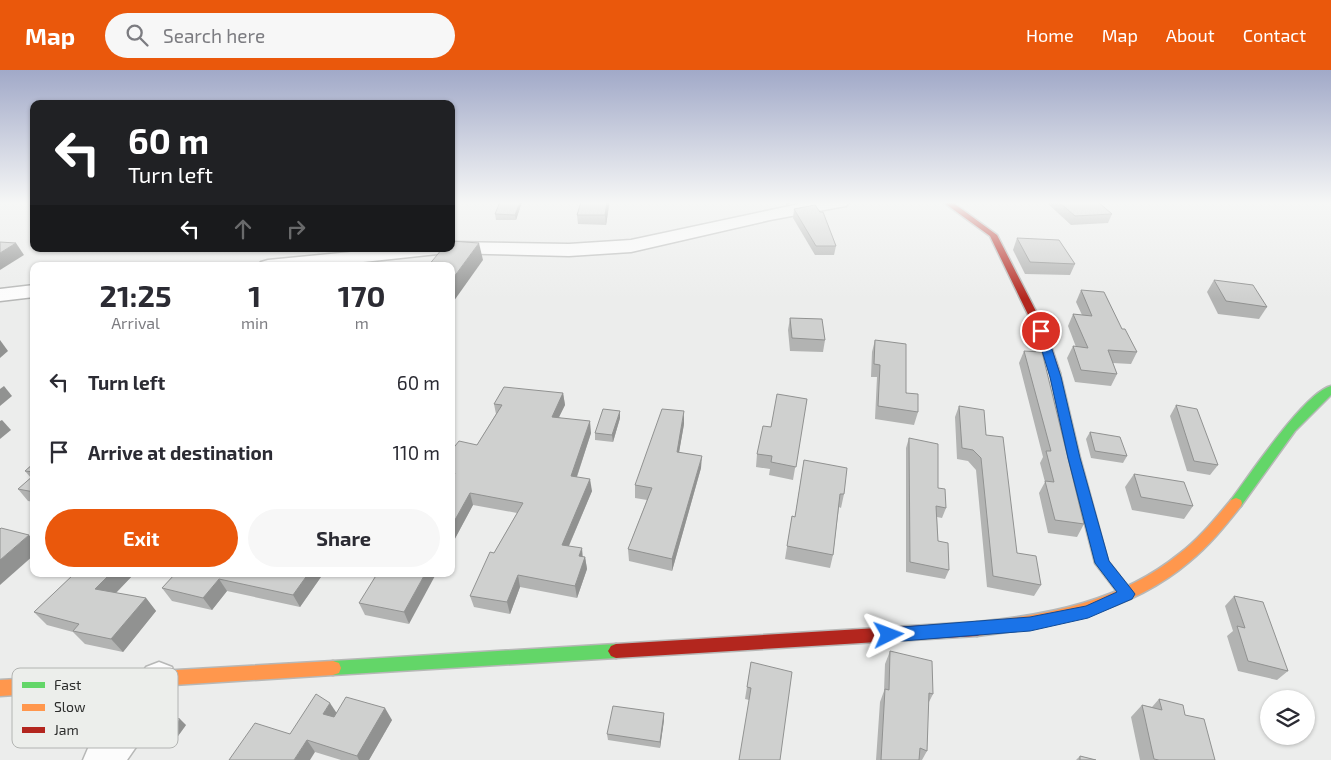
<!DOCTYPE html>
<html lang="en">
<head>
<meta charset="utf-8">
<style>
	:root { --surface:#fff; --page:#f7f7f7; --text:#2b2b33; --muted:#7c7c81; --accent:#ea580c }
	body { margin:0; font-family:"Exo 2",sans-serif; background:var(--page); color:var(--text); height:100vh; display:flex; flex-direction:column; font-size:19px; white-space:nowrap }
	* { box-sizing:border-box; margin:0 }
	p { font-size:16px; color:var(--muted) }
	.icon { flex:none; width:28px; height:28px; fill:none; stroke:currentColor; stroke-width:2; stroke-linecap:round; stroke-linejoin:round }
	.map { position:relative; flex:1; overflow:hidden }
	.side { position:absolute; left:30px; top:192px; width:425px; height:315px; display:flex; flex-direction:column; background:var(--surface); border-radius:10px; box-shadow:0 1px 4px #0004 }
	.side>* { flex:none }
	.top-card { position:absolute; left:30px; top:30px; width:425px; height:152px; border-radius:10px; box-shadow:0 1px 4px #0004; background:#202124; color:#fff; overflow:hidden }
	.fabs { position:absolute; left:1260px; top:620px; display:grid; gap:10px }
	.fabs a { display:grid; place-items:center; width:55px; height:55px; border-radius:50%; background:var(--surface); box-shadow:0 1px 4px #0004; font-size:25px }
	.pin { position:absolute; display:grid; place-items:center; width:42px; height:42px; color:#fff; margin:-21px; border:2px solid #fff; border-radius:50%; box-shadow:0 1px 5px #0007 }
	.me { position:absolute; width:55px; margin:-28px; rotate:87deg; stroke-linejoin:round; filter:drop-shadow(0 0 4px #0008) }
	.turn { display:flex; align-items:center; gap:18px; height:105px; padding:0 15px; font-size:22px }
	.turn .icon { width:65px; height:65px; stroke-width:2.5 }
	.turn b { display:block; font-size:35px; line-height:42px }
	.lanes { display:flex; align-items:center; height:48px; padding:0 15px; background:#0003; justify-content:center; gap:25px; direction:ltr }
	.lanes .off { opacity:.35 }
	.eta { display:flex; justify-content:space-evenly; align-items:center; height:85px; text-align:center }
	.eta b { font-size:30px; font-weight:700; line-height:35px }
	.button { display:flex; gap:10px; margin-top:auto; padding:10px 15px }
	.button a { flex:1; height:58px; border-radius:30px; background:var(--accent); color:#fff; font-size:20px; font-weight:700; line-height:58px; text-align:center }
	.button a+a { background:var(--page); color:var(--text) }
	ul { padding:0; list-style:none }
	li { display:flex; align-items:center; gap:15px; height:70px; padding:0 15px }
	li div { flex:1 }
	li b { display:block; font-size:19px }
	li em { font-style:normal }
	header { display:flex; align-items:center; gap:30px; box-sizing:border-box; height:70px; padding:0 25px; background:var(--accent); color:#fff }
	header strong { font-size:24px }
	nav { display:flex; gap:28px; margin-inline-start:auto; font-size:18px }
	.search { width:350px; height:45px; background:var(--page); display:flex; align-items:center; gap:12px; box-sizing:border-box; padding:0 18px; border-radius:28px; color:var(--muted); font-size:19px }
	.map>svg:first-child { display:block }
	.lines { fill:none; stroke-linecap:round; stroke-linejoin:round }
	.street-casing { stroke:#b7b8b7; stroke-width:3 }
	.fast-casing { stroke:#b7b8b7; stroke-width:3 }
	.slow-casing { stroke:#b7b8b7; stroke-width:3 }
	.jam-casing { stroke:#b7b8b7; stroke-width:3 }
	.street { fill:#fcfcfc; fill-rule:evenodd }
	.fast { fill:#63d668; fill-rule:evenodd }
	.slow { fill:#ff974d; fill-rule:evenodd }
	.jam { fill:#b3261e; fill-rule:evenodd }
	.wall { fill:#b2b3b2 }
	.shaded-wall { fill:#919291 }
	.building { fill:#cfd0cf; stroke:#919291 }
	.route { fill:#1a73e8; stroke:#114b97 }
	.key { fill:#eceeeb; stroke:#b2b4b2; stroke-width:1 }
	.key-label { font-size:14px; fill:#2c2d2c }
</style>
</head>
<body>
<header>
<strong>Map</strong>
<div class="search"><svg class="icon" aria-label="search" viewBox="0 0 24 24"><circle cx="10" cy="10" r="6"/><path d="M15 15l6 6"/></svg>Search here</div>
<nav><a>Home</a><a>Map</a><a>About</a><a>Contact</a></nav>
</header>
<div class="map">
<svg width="1331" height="690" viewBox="0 0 1331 690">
	<rect width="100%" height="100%" fill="#ecedec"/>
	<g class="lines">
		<defs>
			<g id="street">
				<polygon points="808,132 849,132 846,136 840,137 770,150 631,182 569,186 447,183 326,196 258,196 261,192 268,190 382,179 451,179 451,172 569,174 631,170"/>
				<polygon points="34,215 34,227 0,231 0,219"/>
				<polygon points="159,592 172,597 177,609 161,641 127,690 83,690 89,676 135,615 146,597"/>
			</g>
			<g id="fast">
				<polygon points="1055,300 1060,303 1080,388 1108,491 1134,524 1132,528 1127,530 1122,528 1095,493 1068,388 1050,303"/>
				<path d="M1331,316v9l-36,36 -54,75 -5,2 -5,-2 -1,-3 1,-3c18,-24 74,-108 100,-114z"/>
				<polygon points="616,574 621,576 624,581 621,586 616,588 333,605 327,603 325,598 327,593 333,591"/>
			</g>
			<g id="slow">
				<path d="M1236,428l5,2 1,3 -1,3c-16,20 -32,40 -52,56 -59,50 -137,65 -212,74l-5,-2 -2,-5 2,-5 5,-2c72,-7 144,-21 202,-68 20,-15 36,-35 52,-54z"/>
				<polygon points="333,591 339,593 341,598 339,603 333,605 0,626 0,610"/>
			</g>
			<g id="jam">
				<polygon points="943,132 952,132 997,165 1046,261 1060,303 1059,305 1051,305 1050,303 1036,261 990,166"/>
				<polygon points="977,552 982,554 984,559 982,564 977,566 616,588 611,586 608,581 611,576 616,574"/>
			</g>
		</defs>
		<use href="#street" class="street-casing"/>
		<use href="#fast" class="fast-casing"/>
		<use href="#slow" class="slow-casing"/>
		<use href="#jam" class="jam-casing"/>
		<use href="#street" class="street"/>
		<use href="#fast" class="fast"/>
		<use href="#slow" class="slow"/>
		<use href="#jam" class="jam"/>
	</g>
	<g class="wall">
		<polygon points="522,132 516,150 496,150 495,144"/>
		<polygon points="1046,132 1098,132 1112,144 1108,153 1071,155"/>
		<polygon points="609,136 606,155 578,154 577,145"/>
		<polygon points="794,139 836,176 834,185 815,185 793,148"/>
		<polygon points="1017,168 1075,194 1070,205 1025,204 1013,180"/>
		<polygon points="1214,210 1267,237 1259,249 1218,244 1207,222"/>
		<polygon points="1081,220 1122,259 1137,282 1131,294 1113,293 1117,304 1111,316 1075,312 1067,288 1073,276 1076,277 1068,256 1073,244 1082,245 1076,232"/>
		<polygon points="790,248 825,270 823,282 790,281 788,260"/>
		<polygon points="875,270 918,342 914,355 875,349 877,307 871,307 872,282"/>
		<polygon points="1024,281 1084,454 1077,467 1048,463 1039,423 1045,412 1040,393 1043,387 1019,293"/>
		<polygon points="563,323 565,335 559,347 591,363 577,407 592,421 569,476 583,487 585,487 587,499 577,528 520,517 510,544 474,537 470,526 494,483 517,443 473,435 451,476 451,381 477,375 496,344 494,334"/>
		<polygon points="807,329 793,410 769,405 770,399 756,397 757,384 771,357"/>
		<polygon points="1176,335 1218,395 1210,405 1187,401 1170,346"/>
		<polygon points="959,336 986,365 1017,483 1041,515 1034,526 987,517 976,400 968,391 957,389 955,347"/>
		<polygon points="620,348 613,372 595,370 595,363"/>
		<polygon points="684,354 679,382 701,398 672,501 629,491 628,479 647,430 635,428 635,415"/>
		<polygon points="1090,362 1127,386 1123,393 1091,388 1086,369"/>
		<polygon points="909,368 938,418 946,438 942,448 937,447 938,471 949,500 945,509 906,502 906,378"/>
		<polygon points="804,390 844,424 841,438 839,437 833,485 830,498 785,489 792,446 795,447"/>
		<polygon points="34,393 34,432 28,431 18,419 31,408 25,401"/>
		<polygon points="1134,404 1193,436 1184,449 1132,440 1125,417"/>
		<polygon points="74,504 134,504 116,523 146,528 156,541 123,582 85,574 73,562 47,555 34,542"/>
		<polygon points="175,504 323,504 300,537 227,521 212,540 172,531 162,518"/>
		<polygon points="395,505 409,554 365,545 359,533"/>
		<polygon points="1234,526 1288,601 1277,610 1238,601 1227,566 1233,561 1225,536"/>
		<polygon points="890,581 933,624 928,634 927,681 922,690 876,690 880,632 884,621 885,594"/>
		<polygon points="751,592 780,690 749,630 745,629"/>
		<polygon points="1159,629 1185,645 1215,690 1140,690 1131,647 1142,635 1152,637"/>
		<polygon points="337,642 392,650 369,690 341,690 315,682 290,664"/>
		<polygon points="664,643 664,650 660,678 608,670 607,664"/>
		<polygon points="186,655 170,677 149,672 143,666"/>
		<polygon points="1080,686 1096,690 1076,690"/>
	</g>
	<g class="shaded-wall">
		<polygon points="520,132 522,132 516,150 515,145"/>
		<polygon points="607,132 609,132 609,136 606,155 605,145"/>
		<polygon points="786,132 797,132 786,135"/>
		<polygon points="16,173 24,185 0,200 0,183"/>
		<polygon points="479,173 483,190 451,235 451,211"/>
		<polygon points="0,270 8,281 0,288"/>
		<polygon points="4,316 12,326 0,336 0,319"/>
		<polygon points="563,323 565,335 553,359 552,347"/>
		<polygon points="620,341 620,348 613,372 612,365"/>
		<polygon points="684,341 684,354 677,394 677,382"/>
		<polygon points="2,350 11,360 0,369 0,351"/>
		<polygon points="590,351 591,363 573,418 571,406"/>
		<polygon points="702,386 701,398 672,501 672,489"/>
		<polygon points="590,409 592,421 564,487 562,475"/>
		<polygon points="470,423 473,435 451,476 451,457"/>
		<polygon points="29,465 34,471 34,485 0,515 0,490"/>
		<polygon points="582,478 583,490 579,486"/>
		<polygon points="585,487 587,499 577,528 575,516"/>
		<polygon points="110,504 134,504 107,532 95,519"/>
		<polygon points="308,504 323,504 300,537 293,525"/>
		<polygon points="425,504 436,504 409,554 404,542"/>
		<polygon points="518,505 520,517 510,544 507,532"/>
		<polygon points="219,509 227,521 212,540 203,528"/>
		<polygon points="146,528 156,541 123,582 111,569"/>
		<polygon points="330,633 338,645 331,656 323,644"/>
		<polygon points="385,638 392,650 369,690 359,690 357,686"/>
		<polygon points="664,643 664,650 660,678 660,672"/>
		<polygon points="180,649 186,655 170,677 163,671"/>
		<polygon points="307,670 315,682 310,690 294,690"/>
	</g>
	<g class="building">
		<polygon points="500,132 520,132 515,145 495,144"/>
		<polygon points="581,132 607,132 605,145 577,145"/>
		<polygon points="1059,132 1098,132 1112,144 1075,146"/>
		<polygon points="815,135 820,142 823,142 836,176 816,176 794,139"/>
		<polygon points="1017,168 1059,170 1075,194 1030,192"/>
		<polygon points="451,171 479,173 451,211 451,196 428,196 442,179 451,179"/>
		<polygon points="0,172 16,173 0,183"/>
		<polygon points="1214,210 1253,215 1267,237 1226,231"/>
		<polygon points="1081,220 1104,222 1122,259 1125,259 1137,282 1108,280 1117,304 1081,300 1073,276 1088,278 1073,244 1092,246"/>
		<polygon points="790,248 822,249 825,270 792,268"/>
		<polygon points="875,270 906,274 906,323 918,324 918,342 878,336 880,295 874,294"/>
		<polygon points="1024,281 1042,282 1084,454 1055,450 1045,411 1054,412 1046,381 1051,381"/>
		<polygon points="504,317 563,323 552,347 590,351 571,406 590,409 562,475 582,478 579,486 585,487 575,516 518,505 507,532 470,526 490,482 494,483 523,433 470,423 451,457 451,409 455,403 451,403 451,381 459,371 477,375 502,335 494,334"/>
		<polygon points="777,324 807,329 796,397 771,392 772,386 757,384 763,356 771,357"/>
		<polygon points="1176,335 1197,339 1218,395 1194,391"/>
		<polygon points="959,336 984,340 986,365 1003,367 1017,483 1036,486 1041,515 993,506 981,388 973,380 962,378"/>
		<polygon points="603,339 620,341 612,365 595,363"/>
		<polygon points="662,339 684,341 677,382 702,386 672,489 628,479 652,418 635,415"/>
		<polygon points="1090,362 1120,367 1127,386 1095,381"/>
		<polygon points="909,368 938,374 938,418 945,419 946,438 936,436 938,471 948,473 949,500 910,492"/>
		<polygon points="804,390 847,398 844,424 840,424 833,485 787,476 792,446 795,447"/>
		<polygon points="34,393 34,402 25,401"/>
		<polygon points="1134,404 1184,412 1193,436 1141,427"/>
		<polygon points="34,405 34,422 18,419"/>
		<polygon points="1,458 29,465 0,490 0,459"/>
		<polygon points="74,504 110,504 95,519 146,528 111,569 73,561 79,554 34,542"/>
		<polygon points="175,504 308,504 293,525 219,509 203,528 162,518"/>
		<polygon points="377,504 386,504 395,505 396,504 425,504 404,542 359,533"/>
		<polygon points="1234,526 1263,532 1288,601 1248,591 1237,556 1245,558"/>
		<polygon points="890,581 932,591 933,624 929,623 927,681 920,678 919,690 881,690 885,619 889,620"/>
		<polygon points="751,592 792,602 780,690 739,690 751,618 747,617"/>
		<polygon points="316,624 330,633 323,644 334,647 346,627 385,638 357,686 307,670 294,690 229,690 255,653 290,664"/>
		<polygon points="1159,629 1183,635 1185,645 1204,649 1215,690 1159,690 1154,689 1142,635 1162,640"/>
		<polygon points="613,636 664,643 660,672 607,664"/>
		<polygon points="160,645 180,649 163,671 143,666"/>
		<polygon points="1080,686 1096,690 1080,690"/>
	</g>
	<linearGradient id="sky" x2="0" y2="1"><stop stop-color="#a1a9c8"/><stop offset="0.58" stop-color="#f6f7f6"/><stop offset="1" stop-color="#f6f7f6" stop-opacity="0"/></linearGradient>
	<rect width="1331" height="229" fill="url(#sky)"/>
	<polygon class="route" points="1041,258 1046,261 1061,307 1080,388 1109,491 1132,520 1135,524 1132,529 1088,548 1030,561 889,572 884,570 882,565 884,560 889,558 1030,547 1086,536 1117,522 1095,493 1068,388 1050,307 1036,261"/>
	<rect x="12" y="598" width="166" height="80" rx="8" class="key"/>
	<rect x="22" y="612" width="23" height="6" fill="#63d668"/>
	<rect x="22" y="634" width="23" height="7" fill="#ff974d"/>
	<rect x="22" y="657" width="23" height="6" fill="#b3261e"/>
	<g class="key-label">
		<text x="54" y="620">Fast</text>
		<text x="54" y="642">Slow</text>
		<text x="54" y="665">Jam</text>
	</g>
</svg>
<div class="fabs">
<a><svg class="icon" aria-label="layers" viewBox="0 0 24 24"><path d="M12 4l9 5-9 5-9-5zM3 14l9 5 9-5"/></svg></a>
</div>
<div class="pin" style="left:1041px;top:261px;background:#d93025"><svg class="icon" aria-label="arrive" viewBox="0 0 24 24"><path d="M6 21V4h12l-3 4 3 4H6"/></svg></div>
<svg class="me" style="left:889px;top:565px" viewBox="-20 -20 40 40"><path d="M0-17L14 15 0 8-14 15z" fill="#1a73e8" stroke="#fff" stroke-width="4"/></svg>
<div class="top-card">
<div class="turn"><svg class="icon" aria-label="left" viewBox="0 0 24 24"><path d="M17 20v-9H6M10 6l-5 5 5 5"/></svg><div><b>60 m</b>Turn left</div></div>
<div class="lanes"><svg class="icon" aria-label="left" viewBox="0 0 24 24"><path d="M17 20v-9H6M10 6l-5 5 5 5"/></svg><svg class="icon off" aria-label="ahead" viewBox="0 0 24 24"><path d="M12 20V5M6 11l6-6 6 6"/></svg><svg class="icon off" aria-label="right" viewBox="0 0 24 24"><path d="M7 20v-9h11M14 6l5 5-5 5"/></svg></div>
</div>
<section class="side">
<div class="eta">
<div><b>21:25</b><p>Arrival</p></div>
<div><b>1</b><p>min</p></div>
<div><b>170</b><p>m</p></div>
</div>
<ul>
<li><svg class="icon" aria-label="left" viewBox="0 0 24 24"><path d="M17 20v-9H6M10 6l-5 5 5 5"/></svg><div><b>Turn left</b></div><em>60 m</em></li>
<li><svg class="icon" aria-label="arrive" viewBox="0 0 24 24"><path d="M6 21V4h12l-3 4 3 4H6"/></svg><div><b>Arrive at destination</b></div><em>110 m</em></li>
</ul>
<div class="button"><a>Exit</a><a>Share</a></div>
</section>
</div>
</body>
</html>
